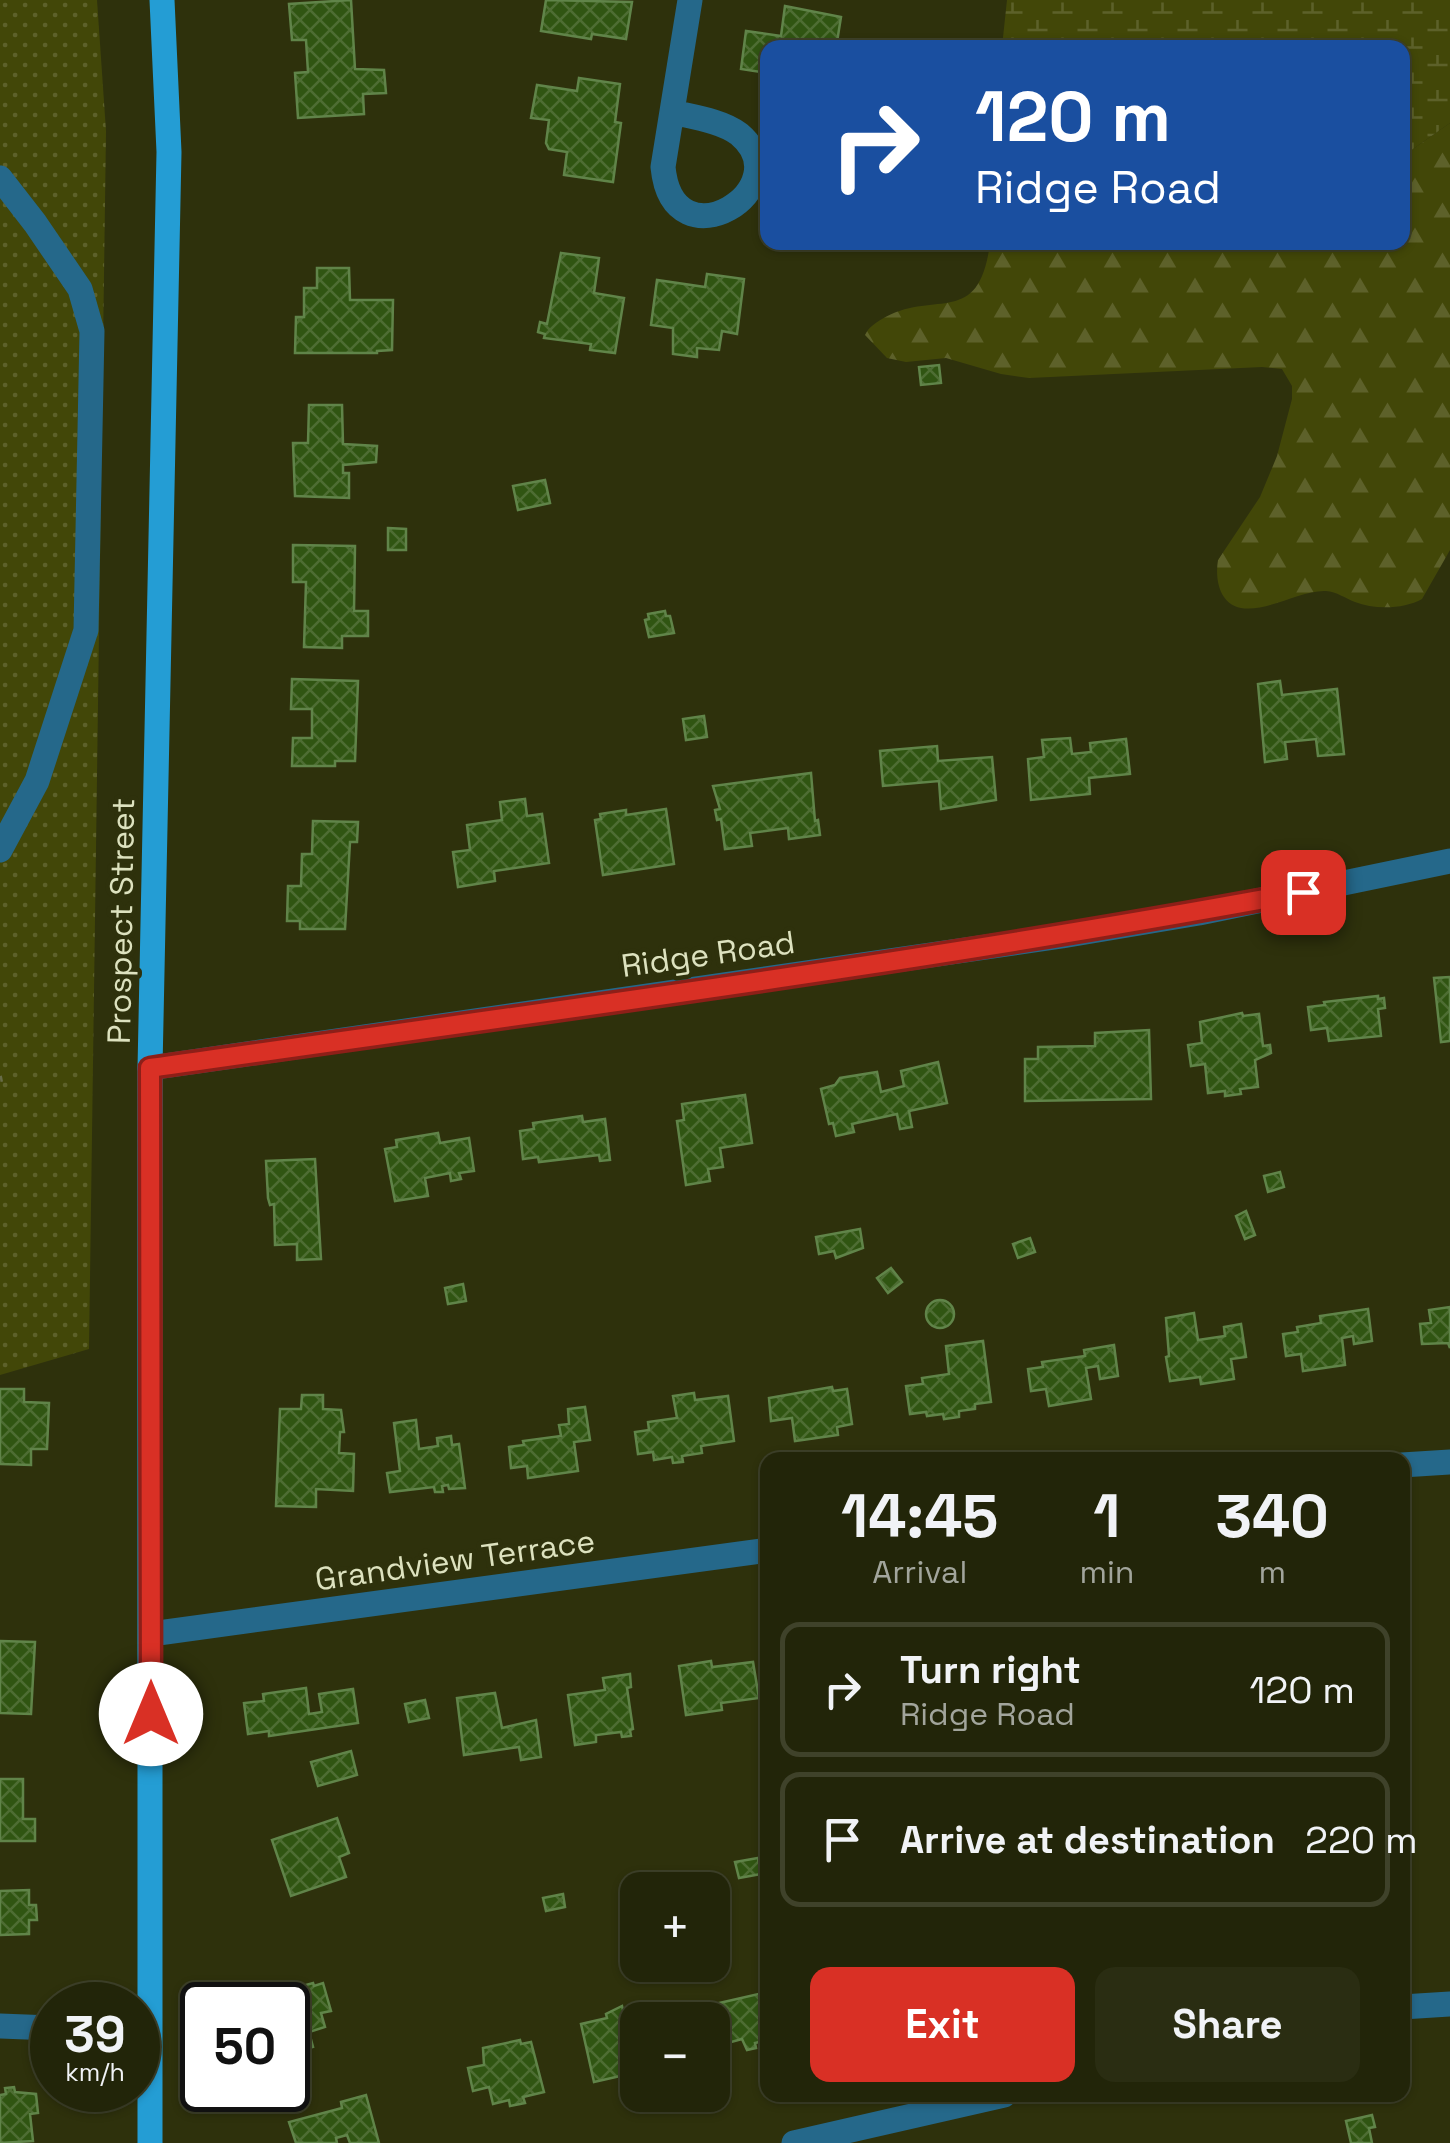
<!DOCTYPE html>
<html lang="en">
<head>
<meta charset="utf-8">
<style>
	:root { --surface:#222509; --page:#2a2d12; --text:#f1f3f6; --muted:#a2a59c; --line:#3f422a; --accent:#d93025 }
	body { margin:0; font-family:"Space Grotesk",sans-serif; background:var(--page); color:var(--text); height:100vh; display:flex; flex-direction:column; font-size:38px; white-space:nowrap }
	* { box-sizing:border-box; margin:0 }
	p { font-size:32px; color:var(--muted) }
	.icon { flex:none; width:55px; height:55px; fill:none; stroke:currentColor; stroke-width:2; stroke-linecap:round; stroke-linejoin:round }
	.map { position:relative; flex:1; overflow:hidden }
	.side { position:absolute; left:760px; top:1452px; width:650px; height:650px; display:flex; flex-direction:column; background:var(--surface); border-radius:20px; box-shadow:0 2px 8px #0004,0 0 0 2px var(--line) }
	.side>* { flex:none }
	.guide { position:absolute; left:760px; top:40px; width:650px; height:210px; border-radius:20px; box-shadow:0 2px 8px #0004,0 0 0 2px var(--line); background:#1a4fa0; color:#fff; overflow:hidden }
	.buttons { position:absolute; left:620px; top:1872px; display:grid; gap:20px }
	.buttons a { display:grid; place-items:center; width:110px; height:110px; border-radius:20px; background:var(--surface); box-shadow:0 2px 8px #0004,0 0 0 2px var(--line); font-size:50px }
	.speed { position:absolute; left:30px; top:1982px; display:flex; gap:20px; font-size:50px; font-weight:700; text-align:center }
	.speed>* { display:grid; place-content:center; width:130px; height:130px; border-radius:50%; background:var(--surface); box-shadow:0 2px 8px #0004,0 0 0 2px var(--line); line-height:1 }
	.speed small { font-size:25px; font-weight:400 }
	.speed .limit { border:5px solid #111; border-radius:15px; background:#fff; color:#111 }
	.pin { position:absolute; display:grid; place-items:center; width:85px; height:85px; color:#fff; margin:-42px; border-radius:20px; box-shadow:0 5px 15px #0006 }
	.me { position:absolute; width:110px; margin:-55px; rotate:0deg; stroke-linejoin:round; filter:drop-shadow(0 0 8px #0008) }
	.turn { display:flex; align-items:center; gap:35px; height:210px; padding:0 50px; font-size:45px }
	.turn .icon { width:130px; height:130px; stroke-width:2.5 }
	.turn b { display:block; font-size:70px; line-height:85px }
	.eta { display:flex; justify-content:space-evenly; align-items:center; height:170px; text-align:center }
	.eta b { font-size:60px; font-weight:700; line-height:70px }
	.cta { display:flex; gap:20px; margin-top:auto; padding:20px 50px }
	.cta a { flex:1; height:115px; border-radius:20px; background:var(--accent); color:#fff; font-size:40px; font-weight:700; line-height:115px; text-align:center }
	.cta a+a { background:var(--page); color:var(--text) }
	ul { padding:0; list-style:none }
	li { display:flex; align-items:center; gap:30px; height:135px; margin:0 20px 15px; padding:0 30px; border:5px solid var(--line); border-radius:20px }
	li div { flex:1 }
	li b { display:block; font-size:38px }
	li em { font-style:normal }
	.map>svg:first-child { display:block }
	.green { fill:url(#green-dots) }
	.forest { fill:url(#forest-firs) }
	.wetland { fill:url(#wetland-marsh) }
	.building { fill:url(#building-cross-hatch); stroke:#608449; stroke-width:2.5 }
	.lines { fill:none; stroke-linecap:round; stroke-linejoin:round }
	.path { stroke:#676b47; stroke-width:6; stroke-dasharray:2.5 8; stroke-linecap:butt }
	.minor { stroke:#25688a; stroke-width:25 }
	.major { stroke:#249dd4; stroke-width:25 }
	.route-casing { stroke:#8d1f18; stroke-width:25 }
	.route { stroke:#d93025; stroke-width:18 }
	.labels { text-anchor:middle; stroke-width:9; stroke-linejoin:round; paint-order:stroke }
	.street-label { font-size:32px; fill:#dde2bf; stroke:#2e310c }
</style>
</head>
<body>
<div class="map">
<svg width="1450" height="2143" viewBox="0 0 1450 2143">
	<defs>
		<pattern id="green-dots" width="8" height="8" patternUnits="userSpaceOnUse" patternTransform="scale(2.5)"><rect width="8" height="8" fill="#424708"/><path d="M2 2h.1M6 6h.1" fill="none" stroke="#5d612a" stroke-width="1.8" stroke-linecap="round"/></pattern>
		<pattern id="forest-firs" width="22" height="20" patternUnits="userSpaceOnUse" patternTransform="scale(2.5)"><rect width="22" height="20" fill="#424708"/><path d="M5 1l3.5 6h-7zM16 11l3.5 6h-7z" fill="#5d612a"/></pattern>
		<pattern id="wetland-marsh" width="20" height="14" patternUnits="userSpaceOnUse" patternTransform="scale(2.5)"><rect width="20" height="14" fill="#424708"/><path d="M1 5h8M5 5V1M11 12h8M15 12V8" fill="none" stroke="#5d612a"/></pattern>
		<pattern id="building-cross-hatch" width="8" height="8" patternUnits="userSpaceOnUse" patternTransform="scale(2.5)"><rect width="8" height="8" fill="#305512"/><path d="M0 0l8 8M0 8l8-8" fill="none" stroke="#4e6d33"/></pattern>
	</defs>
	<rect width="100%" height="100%" fill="#2e310c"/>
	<polygon class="green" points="0,0 97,0 106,131 89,1349 0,1375"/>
	<path class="forest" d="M1450,123v427l-28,49c-18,10 -47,11 -67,3 -10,-4 -18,-10 -29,-11 -30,-2 -81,36 -102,6 -7,-10 -8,-25 -6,-37l42,-63 17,-41 15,-57v-13l-10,-17 -20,-2 -233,11 -28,-4 -55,-16 -40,4 -19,-4 -22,-23c4,-8 9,-11 17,-16 52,-31 97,11 108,-76l412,-1 1,-86z"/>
	<polygon class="wetland" points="1007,0 1450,0 1450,123 1403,156 1402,48 1002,47"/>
	<g class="building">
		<polygon points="351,0 355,69 384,70 386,93 363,94 364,114 298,118 295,73 308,72 306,40 292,40 289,4"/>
		<polygon points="546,0 632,2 626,39 592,34 591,39 541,31"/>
		<polygon points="785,6 841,17 837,42 831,41 830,48 768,48 768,73 741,69 746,31 781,36"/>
		<polygon points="579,78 620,84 615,122 621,123 613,182 564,175 567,152 549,149 546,143 549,120 531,118 537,85 577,91"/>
		<polygon points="561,253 599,258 594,293 624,298 615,353 590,350 591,344 544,338 545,334 538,332 540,322 547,324"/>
		<polygon points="317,268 349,268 350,300 393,300 392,350 377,351 377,353 295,353 296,317 304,317 304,288 317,288"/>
		<polygon points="707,274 744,279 737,334 722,331 719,350 697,348 697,357 673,354 673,328 651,325 657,280 705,287"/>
		<polygon points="939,365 941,383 921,385 919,367"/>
		<polygon points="309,405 342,405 343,444 377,446 376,462 343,465 343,473 349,473 349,498 295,496 293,443 308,443"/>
		<polygon points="545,480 550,503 518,510 513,486"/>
		<polygon points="388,528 406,529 406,550 388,550"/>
		<polygon points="293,545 355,546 354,611 368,611 368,636 342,636 342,648 304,647 306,582 293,582"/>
		<polygon points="665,611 666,616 670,616 674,633 649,637 645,620 649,619 648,614"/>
		<polygon points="292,679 358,681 355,761 335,761 335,766 292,766 293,738 312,738 312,709 291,709"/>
		<polygon points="1280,681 1282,695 1337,689 1344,754 1318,756 1316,739 1285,742 1287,759 1265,762 1258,684"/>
		<polygon points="704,716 707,737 686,740 683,719"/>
		<polygon points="1070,738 1072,754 1091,752 1090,743 1126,739 1130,774 1089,778 1090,794 1031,800 1028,759 1044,757 1042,740"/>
		<polygon points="937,746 938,761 992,757 996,800 941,809 939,781 883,786 880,751"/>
		<polygon points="811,773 815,821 818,820 820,835 789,839 788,828 750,833 752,846 725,849 721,819 717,820 715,810 720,809 713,786"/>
		<polygon points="525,799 527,816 542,814 549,863 494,871 495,881 458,887 453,852 470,850 467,825 502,820 500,802"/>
		<polygon points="666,809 674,864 603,875 595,820 601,819 600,814 626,810 626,815"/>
		<polygon points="313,821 358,822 357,842 350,842 345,929 300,929 300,921 287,921 288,886 301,886 302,854 312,854"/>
		<polygon points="1450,977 1450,1041 1441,1042 1434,978"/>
		<polygon points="1378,996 1378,999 1384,998 1385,1008 1378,1009 1381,1036 1329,1041 1327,1028 1311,1030 1308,1007 1325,1005 1324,1002"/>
		<polygon points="1242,1013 1243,1016 1259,1014 1263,1046 1270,1045 1271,1053 1255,1060 1258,1087 1240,1089 1241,1094 1225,1096 1225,1091 1208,1093 1205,1064 1191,1066 1188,1045 1202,1043 1200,1022"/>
		<polygon points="1149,1030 1151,1099 1025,1101 1025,1059 1038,1059 1038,1047 1095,1046 1095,1033"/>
		<polygon points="938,1062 947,1103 909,1111 912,1127 900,1129 897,1114 852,1124 854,1132 836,1136 833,1123 829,1124 821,1089 835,1085 840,1078 877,1072 881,1092 904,1086 901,1071"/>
		<polygon points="745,1095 752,1143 720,1148 723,1167 708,1169 710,1181 686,1185 677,1121 684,1120 682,1104"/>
		<polygon points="582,1116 583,1122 605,1119 610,1160 600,1161 599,1155 539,1162 538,1157 523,1159 520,1131 534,1129 533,1123"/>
		<polygon points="438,1133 440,1143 469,1138 474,1171 459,1173 461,1179 451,1181 450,1173 425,1178 428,1196 395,1201 385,1149 397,1147 396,1140"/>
		<polygon points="315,1159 321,1259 297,1260 297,1244 275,1245 274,1204 270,1205 268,1198 266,1161"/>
		<polygon points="1280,1172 1284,1187 1268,1192 1264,1176"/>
		<polygon points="1246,1211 1255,1235 1245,1239 1236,1216"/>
		<polygon points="860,1229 863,1248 836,1258 834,1251 819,1254 816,1237"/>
		<polygon points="1030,1238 1035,1252 1018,1258 1013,1244"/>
		<polygon points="891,1268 902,1282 888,1293 877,1278"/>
		<polygon points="463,1284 466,1301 448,1304 445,1288"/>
		<circle cx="940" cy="1314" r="14"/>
		<polygon points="1450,1307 1450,1348 1448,1343 1422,1344 1420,1324 1431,1323 1429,1310"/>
		<polygon points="1368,1309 1372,1341 1354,1344 1353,1336 1342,1338 1345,1365 1303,1371 1301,1354 1286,1356 1283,1334 1298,1332 1297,1327 1321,1323 1320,1316"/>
		<polygon points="1194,1313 1198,1340 1225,1336 1224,1327 1241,1324 1246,1357 1231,1359 1234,1379 1201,1384 1200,1377 1170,1381 1166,1357 1169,1356 1166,1318"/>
		<polygon points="983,1341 991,1402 975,1404 975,1409 959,1411 959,1417 944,1419 943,1414 927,1416 926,1412 910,1414 906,1386 923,1384 922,1378 949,1374 946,1346"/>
		<polygon points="1114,1345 1118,1376 1100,1379 1098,1366 1086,1368 1091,1399 1049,1406 1046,1389 1031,1391 1028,1369 1043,1367 1042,1362 1085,1356 1084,1350"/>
		<polygon points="832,1387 833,1391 847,1389 852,1424 837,1427 838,1435 795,1441 792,1418 771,1421 769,1398"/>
		<polygon points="0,1389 24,1389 24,1402 49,1403 47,1449 31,1449 31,1465 0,1464"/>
		<polygon points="694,1393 695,1400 728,1396 734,1441 701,1446 702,1453 682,1456 683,1462 673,1463 672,1457 654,1460 653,1452 638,1454 635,1432 649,1430 648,1422 677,1418 673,1396"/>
		<polygon points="302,1395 323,1395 323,1409 341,1410 344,1432 340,1432 339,1453 354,1454 353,1491 316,1489 316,1507 276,1506 280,1409 301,1409"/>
		<polygon points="585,1407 590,1440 574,1442 578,1471 528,1478 527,1466 511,1468 509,1447 524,1445 523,1441 561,1436 559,1425 569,1424 568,1409"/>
		<polygon points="416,1420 419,1449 438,1446 437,1438 451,1436 452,1445 459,1444 465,1488 449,1489 448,1485 442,1486 443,1492 435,1492 434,1487 390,1492 387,1473 400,1471 394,1423"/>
		<polygon points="0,1641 35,1642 31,1714 0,1713"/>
		<polygon points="711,1661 712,1667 753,1662 759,1698 721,1703 722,1710 686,1715 679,1666"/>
		<polygon points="630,1674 631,1687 627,1688 633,1729 630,1730 631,1736 622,1737 621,1732 596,1735 596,1742 575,1745 568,1695 605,1690 603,1678"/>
		<polygon points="306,1688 309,1714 322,1712 319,1694 353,1689 358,1723 269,1736 269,1731 248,1734 244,1703 264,1701 263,1694"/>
		<polygon points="495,1693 502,1728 536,1720 541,1757 521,1760 519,1747 464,1755 457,1698"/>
		<polygon points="425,1700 429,1718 409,1722 405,1704"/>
		<polygon points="351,1751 357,1775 318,1786 311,1762"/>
		<polygon points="0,1779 23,1779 23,1819 35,1819 35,1841 0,1841"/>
		<polygon points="337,1818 349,1853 339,1857 346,1877 291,1896 272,1840"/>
		<polygon points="758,1858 761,1874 739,1878 735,1862"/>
		<polygon points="29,1890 29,1905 36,1905 37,1920 29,1920 29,1934 0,1935 0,1891"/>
		<polygon points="563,1894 565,1907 546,1911 543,1898"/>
		<polygon points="313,1983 314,1986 323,1983 331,2011 321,2013 325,2027 309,2032 313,2047 288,2054 288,2005 269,2005 270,1995"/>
		<polygon points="767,1992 768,2040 755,2043 756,2048 747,2050 742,2039 724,2044 715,2004"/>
		<polygon points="622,2006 623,2010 630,2008 638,2031 638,2072 594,2082 581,2024 607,2018 606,2014"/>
		<polygon points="520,2040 521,2044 531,2042 544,2092 523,2097 525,2103 510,2106 509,2100 493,2104 489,2087 473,2091 468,2068 484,2065 483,2048"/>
		<polygon points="14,2087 15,2092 36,2094 38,2113 30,2114 33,2141 0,2143 0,2095 6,2094 5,2088"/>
		<polygon points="366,2095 379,2143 350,2143 347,2135 336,2138 337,2143 296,2143 289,2122 342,2108 341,2102"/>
		<polygon points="1372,2115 1375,2127 1369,2128 1372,2143 1351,2143 1346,2121"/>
	</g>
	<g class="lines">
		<polyline class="path" points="0,1079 5,1078"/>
		<g class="minor">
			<path d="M672,112c21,5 50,9 67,22 64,53 -66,135 -76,33l27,-167"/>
			<polyline points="0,178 35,223 80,289 92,331 86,630 37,781 0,850"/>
			<polyline points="150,1068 1062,936 1199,913 1450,861"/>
			<polyline points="1402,1465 1450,1462"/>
			<polyline points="151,1634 768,1550"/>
			<polyline points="1402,2007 1450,2004"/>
			<polyline points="0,2026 52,2028"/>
			<polyline points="794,2143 1004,2095"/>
		</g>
		<polyline class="major" points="150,2143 150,1068 169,152 162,0"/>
	</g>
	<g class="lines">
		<defs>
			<path id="route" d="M151,1714l-1,-646c385,-55 771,-105 1153,-176"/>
		</defs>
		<use href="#route" class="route-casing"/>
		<use href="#route" class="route"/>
	</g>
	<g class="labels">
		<g class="street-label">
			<text transform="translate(121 921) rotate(-89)" y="11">Prospect Street</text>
			<text transform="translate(708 954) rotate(-8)" y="11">Ridge Road</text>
			<text transform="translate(455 1560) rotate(-8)" y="11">Grandview Terrace</text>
		</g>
	</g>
</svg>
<div class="buttons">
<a>+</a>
<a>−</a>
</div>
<div class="speed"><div>39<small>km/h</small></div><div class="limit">50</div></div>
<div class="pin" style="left:1303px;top:892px;background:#d93025"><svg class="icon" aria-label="arrive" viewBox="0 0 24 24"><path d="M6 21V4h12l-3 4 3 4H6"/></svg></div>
<svg class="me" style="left:151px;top:1714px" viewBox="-20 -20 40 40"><circle r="19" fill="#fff"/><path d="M0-13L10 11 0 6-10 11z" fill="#d93025"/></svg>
<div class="guide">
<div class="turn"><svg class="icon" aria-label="right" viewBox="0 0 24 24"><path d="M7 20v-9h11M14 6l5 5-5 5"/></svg><div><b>120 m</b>Ridge Road</div></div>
</div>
<section class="side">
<div class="eta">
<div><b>14:45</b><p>Arrival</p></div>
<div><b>1</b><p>min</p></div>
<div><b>340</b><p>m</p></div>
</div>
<ul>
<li><svg class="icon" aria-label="right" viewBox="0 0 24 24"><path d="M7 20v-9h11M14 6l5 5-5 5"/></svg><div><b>Turn right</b><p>Ridge Road</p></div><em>120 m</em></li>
<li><svg class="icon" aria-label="arrive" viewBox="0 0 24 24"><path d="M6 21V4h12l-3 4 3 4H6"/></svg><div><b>Arrive at destination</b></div><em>220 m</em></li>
</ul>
<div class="cta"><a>Exit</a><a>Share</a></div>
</section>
</div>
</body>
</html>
